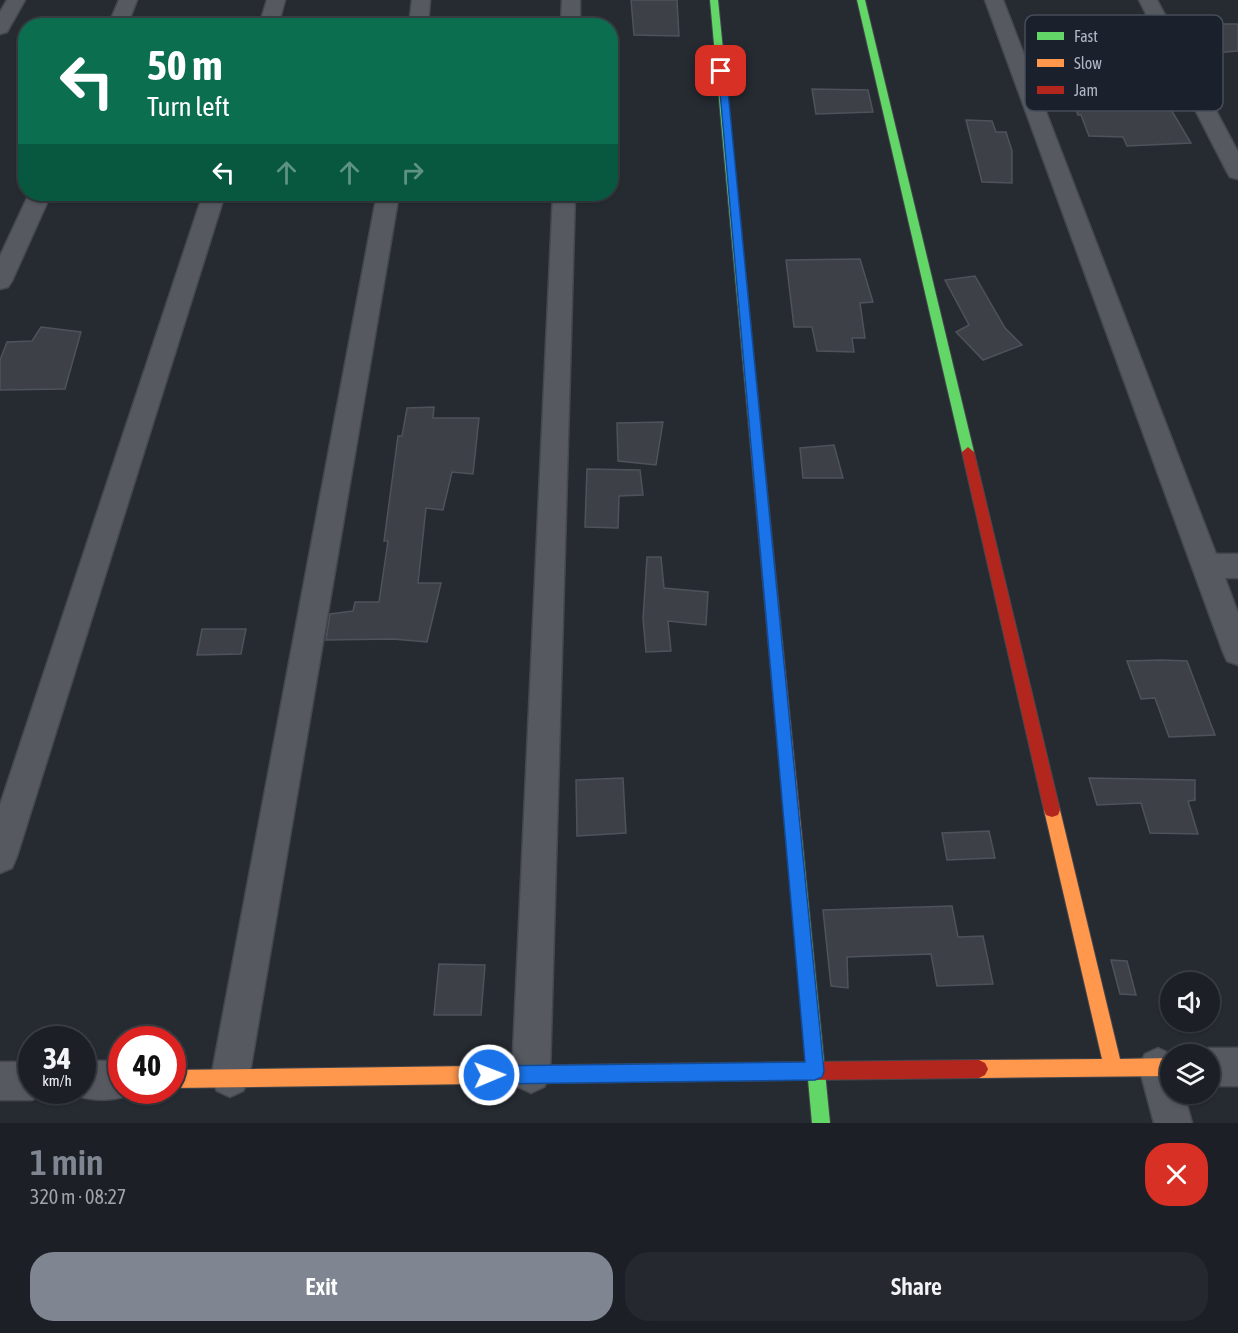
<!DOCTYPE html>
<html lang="en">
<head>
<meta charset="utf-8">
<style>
	:root { --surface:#1c2026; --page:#25282e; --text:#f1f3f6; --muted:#a0a3a7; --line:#3a3e43; --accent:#7f8691 }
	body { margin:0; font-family:"Asap Condensed",sans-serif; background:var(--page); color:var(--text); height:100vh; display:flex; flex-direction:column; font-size:22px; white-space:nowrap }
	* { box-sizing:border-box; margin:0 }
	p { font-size:20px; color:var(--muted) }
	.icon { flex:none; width:33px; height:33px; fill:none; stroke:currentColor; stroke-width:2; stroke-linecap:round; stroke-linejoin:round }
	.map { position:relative; height:1123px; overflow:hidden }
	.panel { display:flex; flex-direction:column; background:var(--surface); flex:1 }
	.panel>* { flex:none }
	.guide { position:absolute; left:18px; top:18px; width:600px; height:183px; border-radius:24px; box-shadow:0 2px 4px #0004,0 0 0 2px var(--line); background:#0b6e4f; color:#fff; overflow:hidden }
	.tools { position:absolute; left:1160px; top:972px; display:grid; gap:12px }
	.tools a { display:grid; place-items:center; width:60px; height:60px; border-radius:50%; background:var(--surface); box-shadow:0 2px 4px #0004,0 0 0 2px var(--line); font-size:30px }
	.speed { position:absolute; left:18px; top:1026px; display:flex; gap:12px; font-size:30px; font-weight:700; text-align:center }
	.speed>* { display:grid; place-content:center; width:78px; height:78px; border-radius:50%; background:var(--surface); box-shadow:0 2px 4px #0004,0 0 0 2px var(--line); line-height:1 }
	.speed small { font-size:15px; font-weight:400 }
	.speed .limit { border:9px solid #d22; background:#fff; color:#111 }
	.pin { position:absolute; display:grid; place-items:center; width:51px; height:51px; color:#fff; margin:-26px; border-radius:12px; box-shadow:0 3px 9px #0006 }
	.me { position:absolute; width:66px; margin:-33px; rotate:89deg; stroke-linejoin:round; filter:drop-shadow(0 0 4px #0008) }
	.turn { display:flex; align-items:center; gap:21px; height:126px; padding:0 30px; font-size:27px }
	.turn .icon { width:78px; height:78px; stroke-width:2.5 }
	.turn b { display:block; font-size:42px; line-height:51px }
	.lanes { display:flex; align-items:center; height:57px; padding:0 30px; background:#0003; justify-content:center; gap:30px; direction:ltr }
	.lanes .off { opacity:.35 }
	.round { display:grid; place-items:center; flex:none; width:63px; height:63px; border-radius:24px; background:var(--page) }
	.summary { display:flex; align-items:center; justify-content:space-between; height:102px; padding:0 30px }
	h1 { font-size:36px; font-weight:600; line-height:45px; color:var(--accent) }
	.primary-button { display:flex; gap:12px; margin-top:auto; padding:12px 30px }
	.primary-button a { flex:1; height:69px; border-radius:24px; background:var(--accent); color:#fff; font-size:24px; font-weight:600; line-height:69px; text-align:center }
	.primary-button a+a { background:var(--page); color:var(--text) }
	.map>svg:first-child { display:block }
	.building { fill:#3d4147; stroke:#4e525a; stroke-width:1.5 }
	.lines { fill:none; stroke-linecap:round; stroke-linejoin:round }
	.street-casing { stroke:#44474d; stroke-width:3 }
	.fast-casing { stroke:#44474d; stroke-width:2 }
	.slow-casing { stroke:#44474d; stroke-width:2 }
	.jam-casing { stroke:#44474d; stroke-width:2 }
	.street { fill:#565960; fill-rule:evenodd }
	.fast { fill:#63d668; fill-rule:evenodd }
	.slow { fill:#ff974d; fill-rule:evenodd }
	.jam { fill:#b3261e; fill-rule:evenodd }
	.route { fill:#1a73e8; stroke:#114b97; stroke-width:1.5 }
	.key { fill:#1a212c; stroke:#474e5a; stroke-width:1.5 }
	.key-label { font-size:16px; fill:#afb7c4 }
</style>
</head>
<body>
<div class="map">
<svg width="1238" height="1123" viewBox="0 0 1238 1123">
	<rect width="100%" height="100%" fill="#262b32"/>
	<g class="building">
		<polygon points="631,0 677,0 679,36 634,35"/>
		<polygon points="1194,24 1238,24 1238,51 1214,53"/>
		<polygon points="1046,33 1126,34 1191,143 1127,146 1123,137 1089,136 1081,115 1078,115"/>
		<polygon points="812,89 868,90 873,112 816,114"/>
		<polygon points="966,120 992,121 996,132 1006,132 1012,151 1012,183 982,182"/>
		<polygon points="860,259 873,302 860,303 865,338 852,338 854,352 817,351 812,327 794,327 786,260"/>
		<polygon points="975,276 1005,328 1022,345 983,360 956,332 969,325 945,280"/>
		<polygon points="41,327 81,332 65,389 0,390 0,360 7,342 32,341"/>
		<polygon points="434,407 433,418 479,418 473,474 452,472 443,510 426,508 418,583 441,583 427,642 393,639 326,640 330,614 353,611 355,602 379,602 388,541 384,541 398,436 402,436 407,408"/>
		<polygon points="663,422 656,465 618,461 617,423"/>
		<polygon points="834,445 843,478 803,478 800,448"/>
		<polygon points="587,469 640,470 643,495 619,496 618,528 585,527"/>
		<polygon points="647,557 661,557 664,588 708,592 706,625 668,621 671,651 646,652 643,619"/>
		<polygon points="202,629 246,629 241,654 197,655"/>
		<polygon points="1162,660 1187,661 1215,735 1169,737 1155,698 1141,699 1127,661"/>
		<polygon points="623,778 626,833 577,836 576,780"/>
		<polygon points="1089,778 1195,780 1195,800 1188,801 1198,834 1150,833 1141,803 1097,805"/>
		<polygon points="989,831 995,858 947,860 942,833"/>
		<polygon points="952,906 958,937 983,936 993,984 937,986 931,954 847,957 848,988 831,986 823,910"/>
		<polygon points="1111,960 1127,961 1136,995 1120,994"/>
		<polygon points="439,964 485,965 481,1015 434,1015"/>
	</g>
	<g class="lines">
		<defs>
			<g id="street">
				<polygon points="7,0 25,0 7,32 0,34 0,12"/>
				<polygon points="119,0 137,0 127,26 108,26"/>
				<polygon points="267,0 285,0 278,26 259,26"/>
				<polygon points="412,0 430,0 428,26 409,26"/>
				<polygon points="562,0 580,0 580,26 561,26"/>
				<polygon points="985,0 1003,0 1216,554 1238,554 1238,578 1225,578 1238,613 1238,665 1227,661 1223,652"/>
				<polygon points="1139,0 1157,0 1238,152 1238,179 1230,177 1227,172"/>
				<polygon points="29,194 51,194 12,281 8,287 0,289 0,256"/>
				<polygon points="203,194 225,194 17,856 12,868 0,873 0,805"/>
				<polygon points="377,194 399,194 249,1078 243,1091 230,1097 217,1091 211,1078"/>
				<polygon points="553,194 575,194 550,1074 544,1087 531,1093 518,1087 512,1074"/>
				<polygon points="1158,1048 1171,1054 1170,1094 1184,1094 1192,1123 1154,1123 1139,1067 1145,1054"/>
				<polygon points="1209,1048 1238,1048 1238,1086 1209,1086 1209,1054 1195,1054"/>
				<path d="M82,1061h40v29h14l-1,3c-20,9 -46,9 -66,0l-1,-3h14z"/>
				<polygon points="0,1062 32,1062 32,1090 47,1090 45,1094 32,1100 0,1100"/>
			</g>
			<g id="fast">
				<polygon points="710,0 718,0 763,450 757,455 751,450"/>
				<polygon points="857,0 865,0 974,452 968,457 962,452"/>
				<polygon points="794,830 800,833 802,838 830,1123 812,1123 786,838 788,833"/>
			</g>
			<g id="slow">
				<polygon points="757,445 763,450 802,838 800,843 794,846 788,843 786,838 751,450"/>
				<polygon points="1052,803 1058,805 1060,810 1120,1059 1170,1058 1170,1076 979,1078 973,1075 970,1069 973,1063 979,1060 1102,1059 1044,810 1046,805"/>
				<polygon points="635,1064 641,1067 644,1073 641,1079 635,1082 172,1088 172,1070"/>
			</g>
			<g id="jam">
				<polygon points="968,447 974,452 1060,810 1058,815 1052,817 1046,815 1044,810 962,452"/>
				<polygon points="979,1060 985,1063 988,1069 985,1075 979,1078 635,1082 629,1079 626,1073 629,1067 635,1064"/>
			</g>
		</defs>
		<use href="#street" class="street-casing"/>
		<use href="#fast" class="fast-casing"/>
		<use href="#slow" class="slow-casing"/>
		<use href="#jam" class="jam-casing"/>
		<use href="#street" class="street"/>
		<use href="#fast" class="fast"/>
		<use href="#slow" class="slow"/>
		<use href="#jam" class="jam"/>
	</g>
	<polygon class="route" points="718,69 726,71 824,1071 822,1077 815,1080 489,1084 482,1081 480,1075 482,1069 489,1066 805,1062"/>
	<rect x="1025" y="15" width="198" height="96" rx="9" class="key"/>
	<rect x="1037" y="32" width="27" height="8" fill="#63d668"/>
	<rect x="1037" y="59" width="27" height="8" fill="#ff974d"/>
	<rect x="1037" y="86" width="27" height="8" fill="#b3261e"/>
	<g class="key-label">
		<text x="1074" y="42">Fast</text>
		<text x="1074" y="69">Slow</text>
		<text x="1074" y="96">Jam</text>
	</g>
</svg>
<div class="tools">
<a><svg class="icon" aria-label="sound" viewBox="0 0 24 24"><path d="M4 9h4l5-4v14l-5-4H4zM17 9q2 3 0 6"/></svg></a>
<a><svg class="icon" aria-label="layers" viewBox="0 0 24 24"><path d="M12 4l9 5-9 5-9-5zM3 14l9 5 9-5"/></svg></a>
</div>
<div class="speed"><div>34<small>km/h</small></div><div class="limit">40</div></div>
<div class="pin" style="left:721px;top:71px;background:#d93025"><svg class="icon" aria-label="arrive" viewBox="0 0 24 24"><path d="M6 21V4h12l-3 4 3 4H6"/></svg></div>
<svg class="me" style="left:489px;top:1075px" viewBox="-20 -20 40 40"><circle r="17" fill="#1a73e8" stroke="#fff" stroke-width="3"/><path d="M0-11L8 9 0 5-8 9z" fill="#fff"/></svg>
<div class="guide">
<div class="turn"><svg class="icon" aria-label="left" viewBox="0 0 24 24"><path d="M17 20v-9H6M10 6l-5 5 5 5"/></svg><div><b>50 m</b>Turn left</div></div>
<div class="lanes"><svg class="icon" aria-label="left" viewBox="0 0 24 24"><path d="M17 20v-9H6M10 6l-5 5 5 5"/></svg><svg class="icon off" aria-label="ahead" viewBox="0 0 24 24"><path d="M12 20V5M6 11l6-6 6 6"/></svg><svg class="icon off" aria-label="ahead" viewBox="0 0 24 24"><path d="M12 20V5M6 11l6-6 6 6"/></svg><svg class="icon off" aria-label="right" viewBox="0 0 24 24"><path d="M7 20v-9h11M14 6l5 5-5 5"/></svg></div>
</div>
</div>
<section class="panel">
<div class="summary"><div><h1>1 min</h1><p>320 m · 08:27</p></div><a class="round" style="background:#d93025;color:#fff"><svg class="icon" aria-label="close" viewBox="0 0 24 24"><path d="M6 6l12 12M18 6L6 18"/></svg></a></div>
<div class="primary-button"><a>Exit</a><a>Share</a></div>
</section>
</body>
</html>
